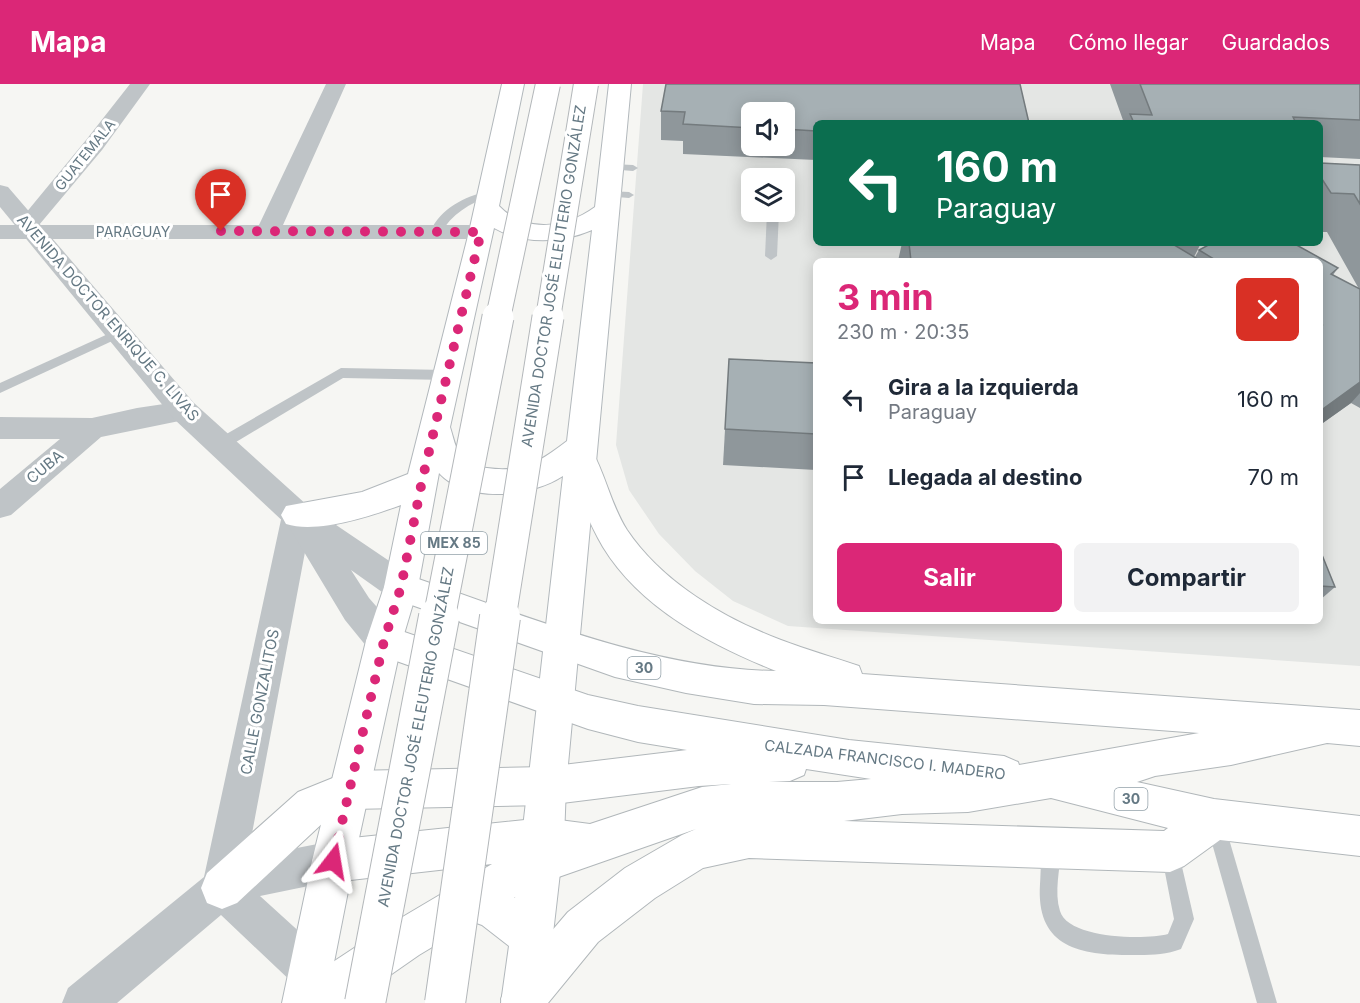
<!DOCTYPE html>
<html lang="es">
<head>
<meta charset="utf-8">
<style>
	:root { --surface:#fff; --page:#f2f2f3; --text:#1f2937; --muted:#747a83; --accent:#db2777 }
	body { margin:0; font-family:Inter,sans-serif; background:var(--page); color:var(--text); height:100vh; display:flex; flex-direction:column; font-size:22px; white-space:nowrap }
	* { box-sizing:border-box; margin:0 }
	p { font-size:20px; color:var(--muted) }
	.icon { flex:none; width:33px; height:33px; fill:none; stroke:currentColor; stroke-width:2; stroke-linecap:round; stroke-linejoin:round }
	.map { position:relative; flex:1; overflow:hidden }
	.drawer { position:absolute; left:813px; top:174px; width:510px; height:366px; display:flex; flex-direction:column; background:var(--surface); border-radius:9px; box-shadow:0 3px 15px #0003 }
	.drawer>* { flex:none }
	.hud { position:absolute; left:813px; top:36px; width:510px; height:126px; border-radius:9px; box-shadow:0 3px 15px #0003; background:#0b6e4f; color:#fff; overflow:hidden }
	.tools { position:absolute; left:741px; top:18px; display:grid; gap:12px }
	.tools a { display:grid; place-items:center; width:54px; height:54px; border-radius:9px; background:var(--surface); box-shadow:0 3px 15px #0003; font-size:30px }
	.pin { position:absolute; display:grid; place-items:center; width:51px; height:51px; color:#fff; margin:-62px -26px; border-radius:50% 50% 50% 0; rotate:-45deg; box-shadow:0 0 6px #0007 }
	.pin .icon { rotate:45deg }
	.me { position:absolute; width:66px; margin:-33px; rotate:14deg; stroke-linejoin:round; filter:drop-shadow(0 0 4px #0008) }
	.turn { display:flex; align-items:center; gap:21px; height:126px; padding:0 24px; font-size:27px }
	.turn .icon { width:78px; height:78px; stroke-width:2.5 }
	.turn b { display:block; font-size:42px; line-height:51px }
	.round { display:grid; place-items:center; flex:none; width:63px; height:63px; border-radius:9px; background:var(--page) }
	.head { display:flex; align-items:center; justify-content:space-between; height:102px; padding:0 24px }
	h1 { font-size:36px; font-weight:700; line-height:45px; color:var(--accent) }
	.cta { display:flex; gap:12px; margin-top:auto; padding:12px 24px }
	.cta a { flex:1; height:69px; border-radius:9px; background:var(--accent); color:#fff; font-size:24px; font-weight:700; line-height:69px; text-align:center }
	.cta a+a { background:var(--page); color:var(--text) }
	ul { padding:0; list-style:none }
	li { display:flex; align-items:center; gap:18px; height:78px; padding:0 24px }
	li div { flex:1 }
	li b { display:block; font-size:22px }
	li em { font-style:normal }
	header { display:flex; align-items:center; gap:36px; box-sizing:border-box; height:84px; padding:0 30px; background:var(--accent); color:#fff }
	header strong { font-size:28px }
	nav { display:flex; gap:33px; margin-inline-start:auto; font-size:21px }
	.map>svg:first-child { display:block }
	.built { fill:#e4e6e4; fill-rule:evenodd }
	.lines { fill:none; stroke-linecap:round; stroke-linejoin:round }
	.secondary-casing { stroke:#b2b8bc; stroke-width:2 }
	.primary-casing { stroke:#b1b7ba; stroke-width:2 }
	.service { fill:#bfc4c7; fill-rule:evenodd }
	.minor { fill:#bfc4c7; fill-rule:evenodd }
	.tertiary { fill:#bfc4c7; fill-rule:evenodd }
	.secondary { fill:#fff; fill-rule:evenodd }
	.primary { fill:#fff; fill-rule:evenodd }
	.trunk-bridge-far2-casing { stroke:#b3b7ba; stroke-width:26; stroke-linecap:butt }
	.trunk-bridge-far1-casing { stroke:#b3b7ba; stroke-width:33; stroke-linecap:butt }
	.trunk-bridge-casing { stroke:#b3b7ba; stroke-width:42; stroke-linecap:butt }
	.trunk-bridge-far2 { stroke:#fff; stroke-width:24 }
	.trunk-bridge-far1 { stroke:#fff; stroke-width:31 }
	.trunk-bridge { stroke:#fff; stroke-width:40 }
	.wall { fill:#8f979b; fill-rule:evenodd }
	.shaded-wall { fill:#747b7e }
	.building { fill:#a6b0b4; stroke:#747b7e; stroke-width:1.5 }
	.route { stroke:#db2777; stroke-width:10; stroke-dasharray:0 18 }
	.labels { text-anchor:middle; stroke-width:6; stroke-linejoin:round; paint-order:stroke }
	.far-street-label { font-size:14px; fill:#657984; stroke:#fff }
	.shield { fill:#fff; stroke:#93a1a9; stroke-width:1.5 }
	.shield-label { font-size:14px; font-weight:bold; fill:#657984 }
	.street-label { font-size:15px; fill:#657984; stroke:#fff }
</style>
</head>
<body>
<header>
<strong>Mapa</strong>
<nav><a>Mapa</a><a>Cómo llegar</a><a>Guardados</a></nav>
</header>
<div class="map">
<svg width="1360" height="919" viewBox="0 0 1360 919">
	<rect width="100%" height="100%" fill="#f6f6f3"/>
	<path class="built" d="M643,0h717v582l-572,-40 -55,-25 -38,-30 -36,-37 -30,-44 -13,-45zM752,28h32v34h-32zM816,39h504v120h-504zM752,94h32v34h-32zM816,177h504v360h-504z"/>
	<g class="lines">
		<defs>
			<path id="secondary" d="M502,0h22l-25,122c27,28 67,22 96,1l14,-123h22l-65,702 -2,52 -19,165h-44l8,-57 -27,-21 -28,-10 -6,-15 6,-15 15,-6 25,8 21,11 48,-422c-32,21 -95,28 -124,-3l-21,114 -16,54 -48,220 -28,142h-44l30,-142 54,-220 18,-54 17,-82c-30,11 -84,29 -115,19l-5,-9 5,-9 76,-14 46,-18 61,-242zM494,144c30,17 68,15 98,2l-25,211c-27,21 -45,32 -80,27 -10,-1 -19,-3 -25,-11 -7,-8 -9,-21 -12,-30z"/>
			<path id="primary" d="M581,363l11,4c14,25 19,54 35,79 35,52 96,88 154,110 26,10 52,17 78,26l3,8 498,36v36l-33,-3 -96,22 -76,11 -18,6 77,17 146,17v40l-140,-16 -36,26 -14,6 -421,-14 -46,10 -48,30 -57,44 -50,61h-46l-1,-4 6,-16 61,-71 57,-44 57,-33 14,-6 -146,51 -33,16 -98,59 -69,48h-61l6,-16 94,-62 103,-61 -159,18 -15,-6 -6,-15 6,-15 15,-6 211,-22 46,6 112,-37 29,-3 -32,2 -153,19 -195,4 -25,11 -89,83 -15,6 -15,-6 -6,-15 6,-15 91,-81 52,-21 196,-4 141,-17 -49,-8 -50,-13 -217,-77 -5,-11 5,-11 13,-5 204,70 50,11 211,34 155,16 14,6 1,3 180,-32 -375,-28 -70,-1 -68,-11 -71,-16 -226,-80 -5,-10 5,-10 12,-4c119,40 247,96 375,98 -65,-26 -135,-62 -173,-124 -16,-27 -27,-58 -37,-88l4,-8zM806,685l65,10 -34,3h-68l21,-1 14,-6zM1051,714l117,30 -4,3 -320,-10 58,-7 66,-2z"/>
		</defs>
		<use href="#secondary" class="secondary-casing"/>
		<use href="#primary" class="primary-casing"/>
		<g class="service">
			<polygon points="612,80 633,81 638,84 633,87 608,85 607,83"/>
			<path d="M488,107l5,3 -1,2c-23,7 -40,18 -52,38h-8l-2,-2c11,-24 34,-35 58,-41z"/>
			<polygon points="609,107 629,108 634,111 629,114 605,112 604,110"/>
			<polygon points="767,128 779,128 777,172 771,176 765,172"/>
			<polygon points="119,245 125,249 123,252 0,309 0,299"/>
			<polygon points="341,284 447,286 454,291 447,296 343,294 226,364 216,364 214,360 216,356"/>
			<polygon points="1215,729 1221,732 1224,738 1277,919 1257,919 1206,738 1209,732"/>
			<path d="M1052,757l7,2 2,7c-1,19 -7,42 -1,61 8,28 85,29 108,23l6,-15 -13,-67 2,-7 7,-2 7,2 17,74 -13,30c-18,7 -35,6 -54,6 -52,0 -91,-11 -87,-71 1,-13 0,-28 5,-41z"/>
		</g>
		<g class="minor">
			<polygon points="130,0 150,0 102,66 39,141 259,141 326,0 346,0 283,141 481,141 489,143 493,148 489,153 481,155 0,155 0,141 16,141 86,56"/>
			<polygon points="184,317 194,320 198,327 194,334 101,353 11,431 0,434 0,405 60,355 0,355 0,333 92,334 137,324"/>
			<polygon points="297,419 308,422 312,431 247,776 271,769 333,757 347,763 353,777 347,791 333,797 260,812 326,872 332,887 326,902 311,908 296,902 221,831 117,919 62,919 68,904 204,793 282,431 286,422"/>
		</g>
		<polygon class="tertiary" points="0,101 8,103 194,319 308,422 413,493 418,503 413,513 401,517 389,513 351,486 369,514 397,546 402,557 397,568 384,573 371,568 345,536 289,443 174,335 0,123"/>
		<use href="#secondary" class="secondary"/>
		<use href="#primary" class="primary"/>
		<defs>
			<g id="trunk-bridge-far2">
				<polyline points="498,234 548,0"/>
				<polyline points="548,234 586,0"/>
			</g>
			<g id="trunk-bridge-far1">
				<polyline points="439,534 498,233"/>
				<polyline points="500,534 548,233"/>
			</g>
			<g id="trunk-bridge">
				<polyline points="365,919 439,533"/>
				<polyline points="445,919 500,533"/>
			</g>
		</defs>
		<use href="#trunk-bridge-far2" class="trunk-bridge-far2-casing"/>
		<use href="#trunk-bridge-far1" class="trunk-bridge-far1-casing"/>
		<use href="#trunk-bridge" class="trunk-bridge-casing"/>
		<use href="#trunk-bridge-far2" class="trunk-bridge-far2"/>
		<use href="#trunk-bridge-far1" class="trunk-bridge-far1"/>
		<use href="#trunk-bridge" class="trunk-bridge"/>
	</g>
	<g class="wall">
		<path d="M666,0h354l9,39h-213v37l-133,-6v-13l-22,-1v-29zM752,28h32v34h-32z"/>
		<polygon points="1110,0 1360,0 1360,75 1320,73 1320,39 1124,39"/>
		<polygon points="1320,79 1360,81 1360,324 1351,319 1320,341 1320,177 898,177 902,159 1201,159 1194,173 1195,173 1199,166 1212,159 1293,159 1338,184 1333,191 1359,205 1327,148 1320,148"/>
		<polygon points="729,275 816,279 816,386 723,381"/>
		<polygon points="1320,466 1335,503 1320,516"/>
	</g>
	<polygon class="shaded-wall" points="1360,298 1360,309 1351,319 1320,341 1320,327"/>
	<g class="building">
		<polygon points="666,0 1020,0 1029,39 816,39 816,47 784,45 784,28 752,28 752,44 683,40 685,28 661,27"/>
		<polygon points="1140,0 1360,0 1360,36 1293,33 1296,39 1134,39 1130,30 1152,31"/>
		<polygon points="1320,79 1360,81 1360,120 1354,110 1331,109 1320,92"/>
		<polygon points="909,159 1171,159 1201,177 911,177"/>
		<polygon points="1212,159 1293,159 1338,184 1331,190 1360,205 1360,298 1320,327 1320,242 1322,241 1320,240 1320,177 1217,177 1199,166"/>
		<polygon points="729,275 816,279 816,350 725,345"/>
		<polygon points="1320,466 1335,503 1320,502"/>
	</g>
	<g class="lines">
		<polyline class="route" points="221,147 481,148 422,397 401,503 384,557 333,777"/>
	</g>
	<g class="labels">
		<g class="far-street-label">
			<text transform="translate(85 71) rotate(-51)" y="5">GUATEMALA</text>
			<text x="133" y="153">PARAGUAY</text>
		</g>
		<g class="shield">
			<rect x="421" y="448" width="66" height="22" rx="4.5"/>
			<rect x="627.5" y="573" width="33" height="22" rx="4.5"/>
			<rect x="1114.5" y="704" width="33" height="22" rx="4.5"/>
		</g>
		<g class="shield-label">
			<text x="454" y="464">MEX 85</text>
			<text x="644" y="589">30</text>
			<text x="1131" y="720">30</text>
		</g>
		<g class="street-label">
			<text transform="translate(554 192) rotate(-81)" y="5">AVENIDA DOCTOR JOSÉ ELEUTERIO GONZÁLEZ</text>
			<text transform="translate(108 234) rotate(49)" y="5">AVENIDA DOCTOR ENRIQUE C. LIVAS</text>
			<text transform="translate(45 383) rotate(-40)" y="5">CUBA</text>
			<text transform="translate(260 618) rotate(-79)" y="5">CALLE GONZALITOS</text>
			<text transform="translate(416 653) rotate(-79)" y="5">AVENIDA DOCTOR JOSÉ ELEUTERIO GONZÁLEZ</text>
			<text transform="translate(885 676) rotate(7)" y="5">CALZADA FRANCISCO I. MADERO</text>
		</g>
	</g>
</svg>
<div class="tools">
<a><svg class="icon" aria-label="sound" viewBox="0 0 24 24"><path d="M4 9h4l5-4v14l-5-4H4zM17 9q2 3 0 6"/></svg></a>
<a><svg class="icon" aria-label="layers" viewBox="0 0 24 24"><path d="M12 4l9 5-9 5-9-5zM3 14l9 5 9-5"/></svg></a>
</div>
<div class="pin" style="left:221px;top:147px;background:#d93025"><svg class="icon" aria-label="arrive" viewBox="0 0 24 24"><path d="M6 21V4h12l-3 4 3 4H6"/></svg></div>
<svg class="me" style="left:333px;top:777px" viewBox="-20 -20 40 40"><path d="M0-17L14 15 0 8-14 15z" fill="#db2777" stroke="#fff" stroke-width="4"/></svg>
<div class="hud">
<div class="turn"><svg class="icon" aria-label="left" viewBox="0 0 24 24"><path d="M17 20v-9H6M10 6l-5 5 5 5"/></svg><div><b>160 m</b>Paraguay</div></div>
</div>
<section class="drawer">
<div class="head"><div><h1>3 min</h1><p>230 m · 20:35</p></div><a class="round" style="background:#d93025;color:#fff"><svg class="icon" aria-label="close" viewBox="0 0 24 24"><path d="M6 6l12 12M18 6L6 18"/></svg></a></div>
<ul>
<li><svg class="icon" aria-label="left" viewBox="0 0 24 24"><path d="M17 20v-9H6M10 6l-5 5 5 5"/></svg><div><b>Gira a la izquierda</b><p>Paraguay</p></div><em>160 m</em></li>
<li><svg class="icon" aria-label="arrive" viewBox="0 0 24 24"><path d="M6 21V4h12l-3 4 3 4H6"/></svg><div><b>Llegada al destino</b></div><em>70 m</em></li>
</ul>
<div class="cta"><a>Salir</a><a>Compartir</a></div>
</section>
</div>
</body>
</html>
